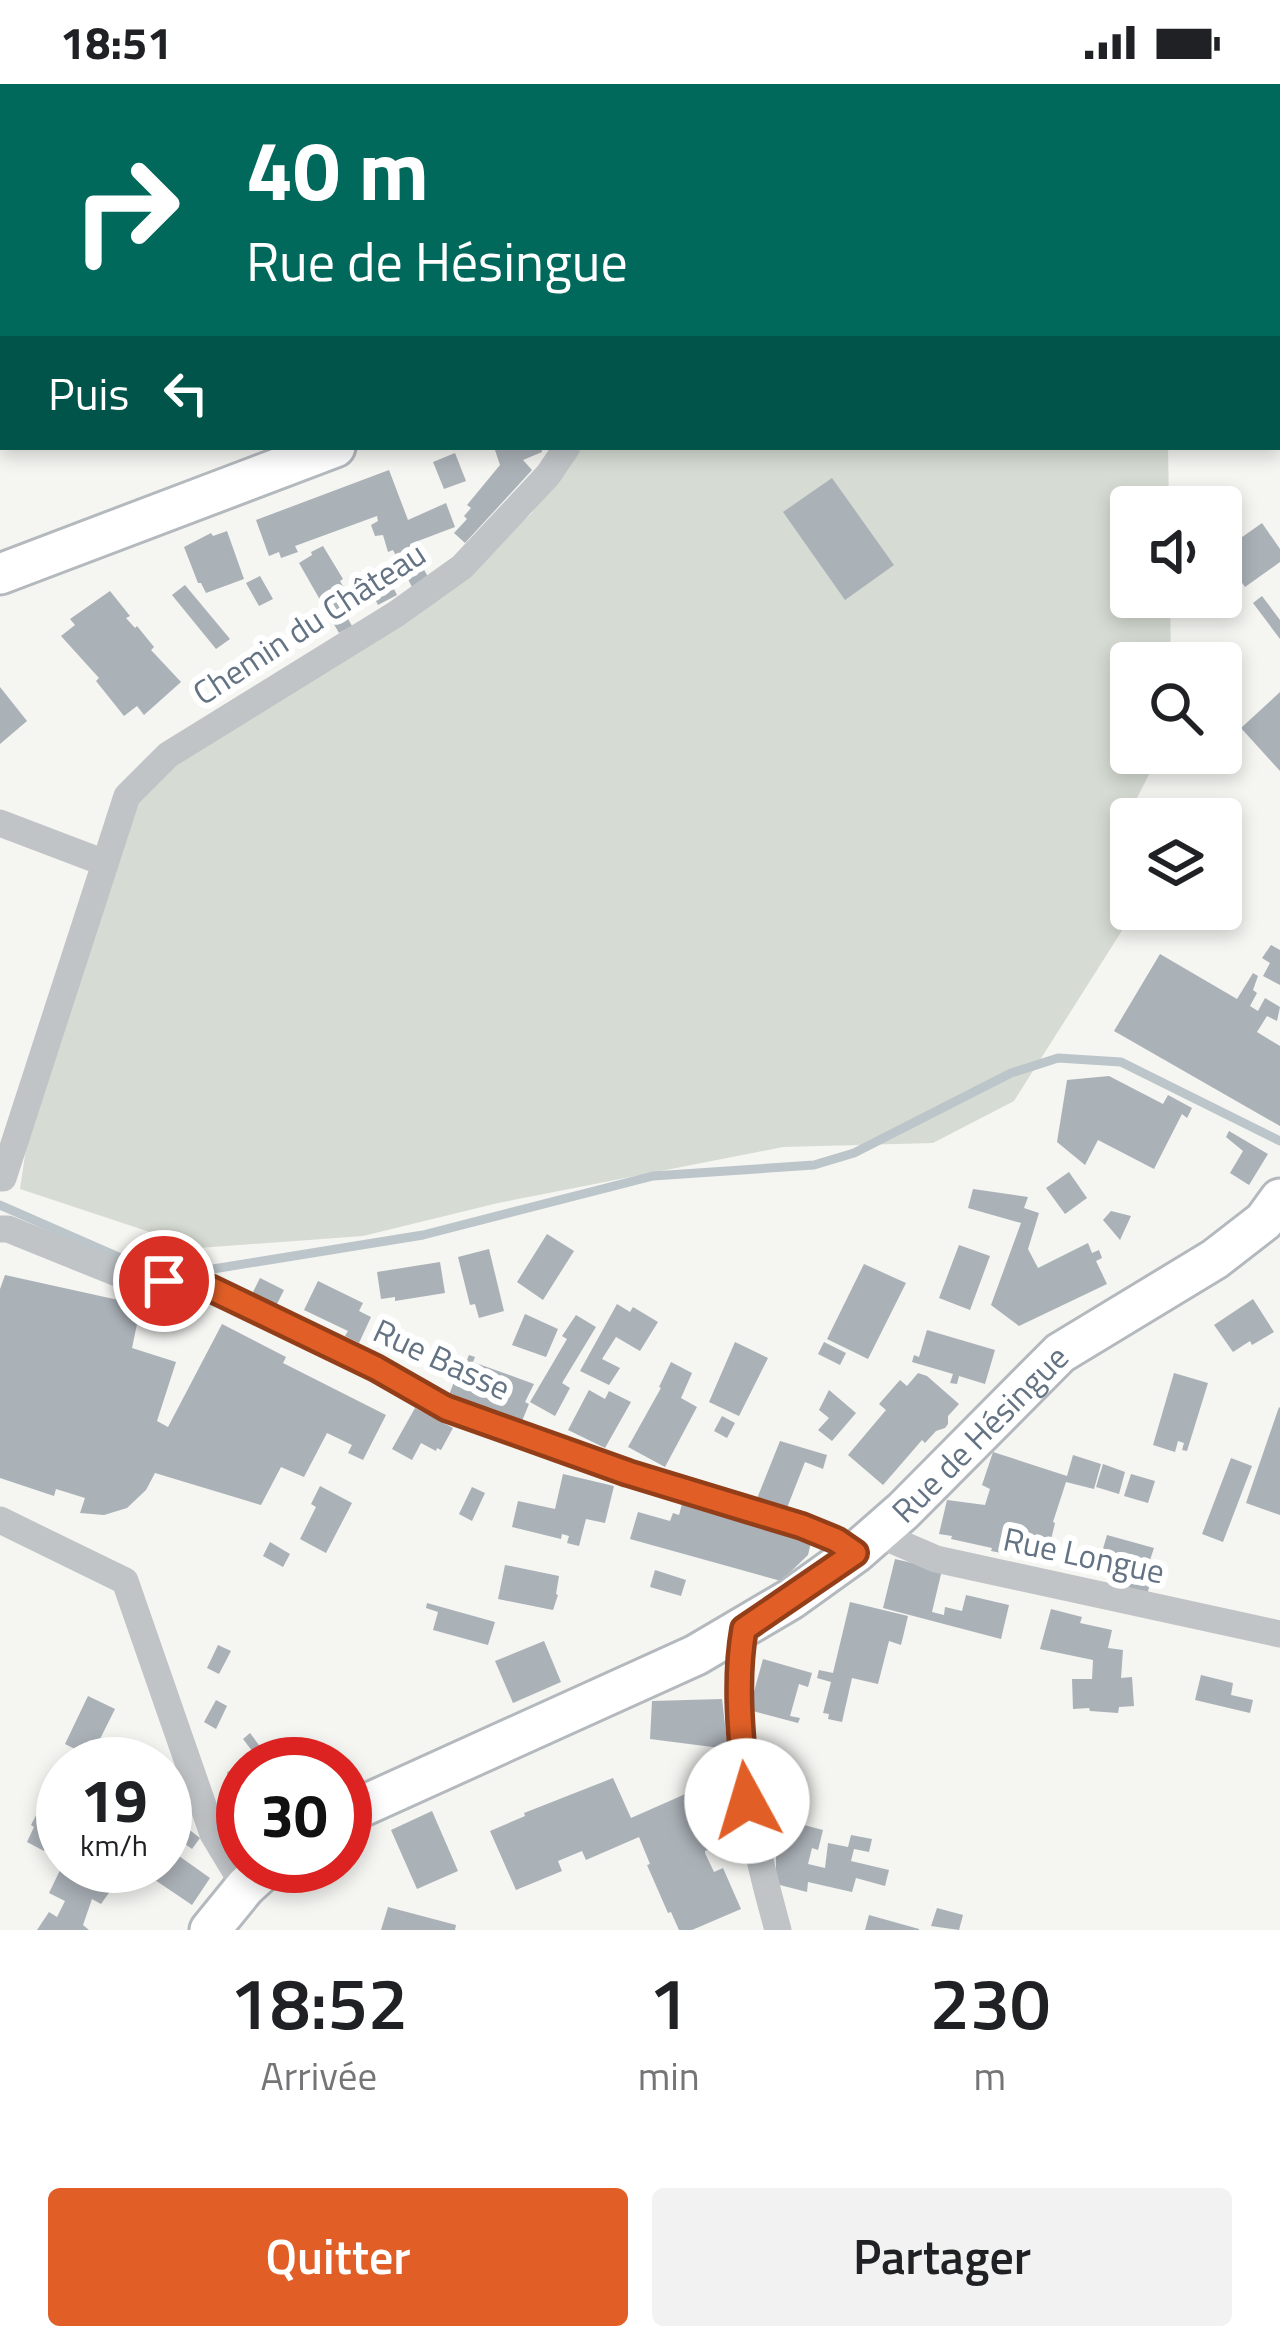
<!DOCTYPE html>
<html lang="fr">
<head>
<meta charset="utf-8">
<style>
	:root { --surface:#fff; --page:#f2f2f2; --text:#202124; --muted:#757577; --accent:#e15f26 }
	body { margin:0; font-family:"Titillium Web",sans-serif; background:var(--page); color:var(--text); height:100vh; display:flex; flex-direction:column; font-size:45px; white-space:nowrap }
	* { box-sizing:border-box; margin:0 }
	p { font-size:39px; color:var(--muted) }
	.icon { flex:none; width:66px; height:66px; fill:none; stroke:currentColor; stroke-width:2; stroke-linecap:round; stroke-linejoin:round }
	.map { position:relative; height:1846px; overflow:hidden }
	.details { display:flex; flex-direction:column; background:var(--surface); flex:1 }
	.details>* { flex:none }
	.hud { position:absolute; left:0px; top:0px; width:1281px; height:366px; box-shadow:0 6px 18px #0003; background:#00695c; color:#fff; overflow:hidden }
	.buttons { position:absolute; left:1110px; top:402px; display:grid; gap:24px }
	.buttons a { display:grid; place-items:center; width:132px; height:132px; border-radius:12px; background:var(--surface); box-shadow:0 6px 18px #0003; font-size:60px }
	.speed { position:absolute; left:36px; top:1653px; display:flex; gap:24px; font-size:60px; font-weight:700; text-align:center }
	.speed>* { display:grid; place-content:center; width:156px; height:156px; border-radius:50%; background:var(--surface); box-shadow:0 6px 18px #0003; line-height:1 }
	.speed small { font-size:30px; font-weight:400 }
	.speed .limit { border:18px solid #d22; background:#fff; color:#111 }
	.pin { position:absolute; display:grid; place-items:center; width:102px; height:102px; color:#fff; margin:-51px; border:6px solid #fff; border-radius:50%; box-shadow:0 3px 12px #0007 }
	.me { position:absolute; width:132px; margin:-66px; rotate:354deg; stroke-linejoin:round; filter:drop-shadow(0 0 9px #0008) }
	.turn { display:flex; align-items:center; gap:42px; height:252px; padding:0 48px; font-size:54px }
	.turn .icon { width:156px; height:156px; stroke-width:2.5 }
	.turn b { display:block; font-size:84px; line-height:102px }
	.then { display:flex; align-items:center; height:114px; padding:0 48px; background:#0003; gap:24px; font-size:45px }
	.eta { display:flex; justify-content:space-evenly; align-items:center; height:204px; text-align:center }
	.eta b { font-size:72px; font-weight:600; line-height:84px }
	.action { display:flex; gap:24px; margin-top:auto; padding:24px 48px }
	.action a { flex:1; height:138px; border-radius:12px; background:var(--accent); color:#fff; font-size:48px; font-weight:600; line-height:138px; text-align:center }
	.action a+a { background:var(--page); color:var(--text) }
	.status { display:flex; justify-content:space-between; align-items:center; height:84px; padding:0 60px; background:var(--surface); direction:ltr }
	.status svg { height:33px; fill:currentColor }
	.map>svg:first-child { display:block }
	.green { fill:#d6dcd3 }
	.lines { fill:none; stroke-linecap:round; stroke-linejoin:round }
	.stream { stroke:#bbc5ca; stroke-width:9 }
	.building { fill:#aab1b7 }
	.secondary-casing { stroke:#b4b9be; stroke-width:45 }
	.street { stroke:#c0c4c7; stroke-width:27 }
	.secondary { stroke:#fff; stroke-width:39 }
	.route-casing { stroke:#923e19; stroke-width:30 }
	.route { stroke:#e15f26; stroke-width:21 }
	.labels { text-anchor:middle; stroke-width:12; stroke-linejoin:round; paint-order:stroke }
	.street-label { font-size:33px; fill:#647383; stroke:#fff }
</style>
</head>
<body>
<div class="status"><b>18:51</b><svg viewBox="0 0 49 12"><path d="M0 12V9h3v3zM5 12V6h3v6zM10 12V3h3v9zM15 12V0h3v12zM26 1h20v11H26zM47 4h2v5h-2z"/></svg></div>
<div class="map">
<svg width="1280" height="1846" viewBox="0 0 1280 1846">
	<rect width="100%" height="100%" fill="#f5f5f2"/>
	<polygon class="green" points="581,363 1168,363 1169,423 1131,423 1131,513 1170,513 1171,579 1131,579 1131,669 1160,669 1119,749 1123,845 1014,1017 933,1059 783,1063 498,1119 363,1152 198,1164 20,1105 27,1058 132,724 155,694 398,544 531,430"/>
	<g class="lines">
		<polyline class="stream" points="0,1121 128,1177 213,1185 423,1151 653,1092 814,1081 854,1069 1011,989 1058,974 1121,978 1280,1057"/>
	</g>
	<g class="building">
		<polygon points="494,363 541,363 542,368 523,376 532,386 465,459 454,449 467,435 464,432 471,424 467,421 500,381"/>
		<polygon points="455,369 466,397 444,405 433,378"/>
		<polygon points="389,386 408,436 446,419 455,443 410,460 428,493 413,505 393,466 388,468 383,451 375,452 371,441 378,437 377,432 295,462 298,468 281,474 279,468 269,472 256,436"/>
		<polygon points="832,394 894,481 845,516 783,428"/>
		<polygon points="1262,439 1280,465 1280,478 1245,503 1221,468"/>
		<polygon points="227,447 244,495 206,509 201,499 198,499 184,463 211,449 213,452"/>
		<polygon points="323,462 343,495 340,497 351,516 341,522 352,542 339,549 299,479 312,471 311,468"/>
		<polygon points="386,489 397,511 378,521 367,499"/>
		<polygon points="260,492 273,515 259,522 246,499"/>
		<polygon points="185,501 230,555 216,565 172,511"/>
		<polygon points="110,507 130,532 126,534 135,544 137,542 154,563 151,566 181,598 144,631 137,622 124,632 96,597 99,594 61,552 75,541 70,535"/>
		<polygon points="1262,512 1280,536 1280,555 1253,519"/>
		<polygon points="0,603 27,637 0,660"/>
		<polygon points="1280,608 1280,687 1241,644"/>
		<polygon points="1271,861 1280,866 1280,901 1263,892 1270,879 1262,874"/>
		<polygon points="1160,870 1237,915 1253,889 1258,892 1253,906 1257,909 1250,922 1258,927 1265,914 1280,923 1277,937 1267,932 1257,948 1280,962 1280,1042 1114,947"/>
		<polygon points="1109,992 1163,1020 1168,1011 1192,1024 1187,1034 1182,1030 1154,1085 1098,1056 1085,1081 1057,1058 1067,996"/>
		<polygon points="1229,1047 1268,1070 1249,1101 1230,1089 1243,1067 1226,1053"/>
		<polygon points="1069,1088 1087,1114 1065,1130 1046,1104"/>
		<polygon points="973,1105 1028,1113 1024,1124 1039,1129 1028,1165 1038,1184 1088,1159 1092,1169 1099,1166 1102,1174 1096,1177 1107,1200 1019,1242 991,1221 1021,1139 968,1124"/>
		<polygon points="1111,1127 1131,1132 1120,1156 1103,1136"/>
		<polygon points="547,1150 574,1167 543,1216 517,1198"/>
		<polygon points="959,1161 990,1172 970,1226 939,1214"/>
		<polygon points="489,1165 504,1227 479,1234 475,1220 470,1221 458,1173"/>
		<polygon points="440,1178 445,1209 395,1217 395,1213 381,1215 377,1188"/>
		<polygon points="864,1180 906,1199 868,1275 827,1255"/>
		<polygon points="5,1191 141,1221 132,1264 176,1278 157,1337 168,1343 222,1240 286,1273 283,1279 386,1331 363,1376 348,1369 352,1361 327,1349 304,1393 281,1383 261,1421 155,1389 146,1406 127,1424 104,1431 80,1429 85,1414 56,1405 54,1412 0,1394 0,1205"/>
		<polygon points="260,1194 284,1206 276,1222 252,1210"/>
		<polygon points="318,1197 363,1219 359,1227 371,1233 359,1259 345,1252 348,1247 304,1226"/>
		<polygon points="1253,1215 1274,1248 1252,1261 1250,1257 1233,1268 1214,1241"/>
		<polygon points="617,1220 630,1228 633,1223 658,1238 640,1267 616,1253 602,1275 620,1284 609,1301 580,1287"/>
		<polygon points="525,1230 558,1245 546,1273 512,1261"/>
		<polygon points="576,1231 596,1243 562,1299 570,1304 555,1332 530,1318 567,1255 562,1252"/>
		<polygon points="927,1246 995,1266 985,1300 959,1292 957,1300 950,1299 953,1290 912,1278 914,1271 919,1273"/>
		<polygon points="735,1258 768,1274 739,1332 709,1318"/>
		<polygon points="824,1258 846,1269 840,1281 818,1270"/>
		<polygon points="469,1271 475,1273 473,1278 534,1300 525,1318 529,1320 520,1342 447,1316 463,1275 467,1276"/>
		<polygon points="671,1278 692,1289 681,1314 697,1323 665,1383 628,1363 661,1304 659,1303"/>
		<polygon points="918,1289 927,1292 959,1320 948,1332 948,1340 945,1344 936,1347 925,1359 922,1356 883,1401 848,1371 886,1326 879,1320 900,1296 907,1302"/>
		<polygon points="1174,1289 1208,1299 1187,1367 1182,1366 1184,1359 1178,1357 1175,1368 1153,1361"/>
		<polygon points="589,1306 605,1315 609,1307 631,1318 605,1364 568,1346"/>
		<polygon points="829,1306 856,1329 832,1357 818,1346 829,1334 819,1326"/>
		<polygon points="1279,1323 1280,1324 1280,1431 1246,1419"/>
		<polygon points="415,1324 453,1344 441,1366 437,1364 436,1367 421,1359 412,1376 392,1365"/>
		<polygon points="722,1332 735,1339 727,1354 714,1347"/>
		<polygon points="780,1357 827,1371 823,1385 805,1378 785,1429 756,1417"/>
		<polygon points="993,1368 1067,1392 1073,1371 1101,1380 1094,1405 1066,1398 1053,1438 1055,1439 1046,1477 991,1467 992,1464 951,1455 952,1452 939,1450 947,1416 985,1421 990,1405 982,1401"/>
		<polygon points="1231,1374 1252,1382 1223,1458 1202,1450"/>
		<polygon points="1103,1380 1125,1388 1119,1410 1096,1403"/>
		<polygon points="563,1390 614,1402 605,1439 586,1435 579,1462 567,1459 569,1452 562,1450 561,1455 512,1443 518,1417 555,1425"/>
		<polygon points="1131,1390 1155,1397 1148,1419 1124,1412"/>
		<polygon points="320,1402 352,1419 326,1469 300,1455 316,1423 311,1420"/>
		<polygon points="472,1403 485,1409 472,1437 459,1430"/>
		<polygon points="682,1420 812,1454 808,1471 781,1497 630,1455 638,1428 670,1437 673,1429 679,1431"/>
		<polygon points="1107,1451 1154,1464 1148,1482 1155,1484 1145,1517 1121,1510 1125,1495 1103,1488 1109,1471 1102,1468"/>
		<polygon points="270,1458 290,1470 283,1483 263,1472"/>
		<polygon points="895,1475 942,1486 932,1528 944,1531 945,1523 962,1527 966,1511 1009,1521 1001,1555 883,1524"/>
		<polygon points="505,1481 559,1492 556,1510 558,1511 553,1526 498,1515"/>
		<polygon points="655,1486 686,1496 681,1512 650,1503"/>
		<polygon points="850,1518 908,1532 901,1561 889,1557 878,1600 852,1594 842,1638 828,1635 829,1630 823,1629 831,1598 817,1594 819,1586 833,1589"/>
		<polygon points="427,1519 495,1538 488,1561 433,1546 438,1528 426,1524"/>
		<polygon points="1051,1525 1082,1533 1080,1539 1112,1546 1108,1564 1123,1566 1121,1594 1132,1593 1134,1622 1119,1623 1118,1629 1090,1627 1089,1624 1073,1625 1072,1595 1092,1595 1093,1576 1040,1565"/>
		<polygon points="544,1557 561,1598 513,1619 495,1577"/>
		<polygon points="218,1561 231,1567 219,1590 207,1584"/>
		<polygon points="763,1575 812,1589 808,1603 799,1600 790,1632 800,1634 798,1639 749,1626"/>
		<polygon points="1201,1591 1233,1599 1231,1611 1253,1616 1250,1629 1195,1616"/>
		<polygon points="88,1612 115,1625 91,1673 65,1660"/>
		<polygon points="722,1615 728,1665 650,1655 652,1617"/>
		<polygon points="216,1616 227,1622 216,1645 204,1638"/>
		<polygon points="250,1649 273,1680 262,1680 243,1655"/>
		<polygon points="243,1682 243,1730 242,1730 227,1688"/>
		<polygon points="613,1694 631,1734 690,1708 700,1731 690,1735 697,1749 706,1745 714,1763 705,1767 705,1769 714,1788 723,1784 741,1825 692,1846 679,1846 671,1828 668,1829 647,1781 650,1780 639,1753 586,1776 582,1767 558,1777 562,1787 516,1806 490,1747 525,1732 524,1729"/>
		<polygon points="47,1710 63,1718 63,1735 44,1767 27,1758 34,1743 31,1741"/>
		<polygon points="432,1727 458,1787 417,1805 391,1746"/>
		<polygon points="785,1736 823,1746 818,1766 812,1764 808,1780 825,1784 828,1759 848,1763 851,1751 872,1755 869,1768 854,1765 851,1777 889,1786 885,1802 856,1794 852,1808 808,1798 807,1808 776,1800 776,1772"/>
		<polygon points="178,1737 200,1754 192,1765 170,1749"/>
		<polygon points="179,1772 210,1794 192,1821 155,1796 164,1783 169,1785"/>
		<polygon points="62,1782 110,1782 123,1789 101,1820 92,1815 83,1841 89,1846 37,1846 49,1828 57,1833 65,1817 49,1809"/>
		<polygon points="388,1823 456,1841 455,1846 381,1846"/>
		<polygon points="937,1824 963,1831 959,1846 931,1842"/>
		<polygon points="869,1831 919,1845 919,1846 865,1846"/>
	</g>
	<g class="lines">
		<defs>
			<g id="secondary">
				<polyline points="549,0 551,3"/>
				<polyline points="923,3 924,0"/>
				<polyline points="1278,285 1280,286"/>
				<polyline points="0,490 335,363"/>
				<path id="s1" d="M345,1730l351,-159 95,-56 64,-46 48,-42 157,-158 155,-94 49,-38 16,-22"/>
				<polyline points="210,1846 245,1803 268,1782"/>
			</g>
		</defs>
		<use href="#secondary" class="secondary-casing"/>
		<g class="street">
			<polyline points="1161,0 1163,3"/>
			<polyline points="1278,147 1280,149"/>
			<polyline points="1278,208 1280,203"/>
			<polyline points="0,739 105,779"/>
			<polyline points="0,1094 3,1094 127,712 168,671 396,530 462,483 548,391 567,363"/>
			<polyline points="0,1145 8,1145 117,1189 210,1204 376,1284 446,1324 628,1389 802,1442 836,1456 855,1469"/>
			<polyline points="0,1436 125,1497 213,1750 245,1803"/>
			<polyline points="876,1449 936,1475 1280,1550"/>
			<path d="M744,1545c-17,100 7,204 34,301"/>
		</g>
		<use href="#secondary" class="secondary"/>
	</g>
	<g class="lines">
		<defs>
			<path id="route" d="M164,1197l46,7 166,80 70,40 182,65 174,53 34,14 19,13 -111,76c-10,57 -2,115 3,172"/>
		</defs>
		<use href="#route" class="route-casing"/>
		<use href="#route" class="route"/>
	</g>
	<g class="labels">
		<g class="street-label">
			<text transform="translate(309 539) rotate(-33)" y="12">Chemin du Château</text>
			<text transform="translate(442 1275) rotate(25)" y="12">Rue Basse</text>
			<text dy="12" stroke="none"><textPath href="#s1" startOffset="747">Rue de Hésingue</textPath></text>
			<text transform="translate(1084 1471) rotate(12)" y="12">Rue Longue</text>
		</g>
	</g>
</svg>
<div class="buttons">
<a><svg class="icon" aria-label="sound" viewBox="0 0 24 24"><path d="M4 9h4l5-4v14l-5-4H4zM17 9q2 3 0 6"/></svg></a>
<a><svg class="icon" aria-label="search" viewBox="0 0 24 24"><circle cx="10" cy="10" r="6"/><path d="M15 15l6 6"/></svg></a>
<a><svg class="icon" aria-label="layers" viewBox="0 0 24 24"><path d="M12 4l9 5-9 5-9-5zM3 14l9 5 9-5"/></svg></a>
</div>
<div class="speed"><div>19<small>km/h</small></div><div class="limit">30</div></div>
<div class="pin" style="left:164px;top:1197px;background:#d93025"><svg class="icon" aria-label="arrive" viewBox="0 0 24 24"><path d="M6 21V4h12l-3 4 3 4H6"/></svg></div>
<svg class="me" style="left:747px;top:1717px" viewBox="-20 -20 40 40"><circle r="19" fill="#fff"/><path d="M0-13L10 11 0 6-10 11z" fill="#e15f26"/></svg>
<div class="hud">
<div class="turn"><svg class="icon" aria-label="right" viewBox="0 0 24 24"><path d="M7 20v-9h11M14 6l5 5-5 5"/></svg><div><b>40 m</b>Rue de Hésingue</div></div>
<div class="then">Puis<svg class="icon" aria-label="left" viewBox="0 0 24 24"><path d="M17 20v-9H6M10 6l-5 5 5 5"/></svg></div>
</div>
</div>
<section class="details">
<div class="eta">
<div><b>18:52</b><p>Arrivée</p></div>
<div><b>1</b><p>min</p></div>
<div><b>230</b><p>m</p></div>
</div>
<div class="action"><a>Quitter</a><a>Partager</a></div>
</section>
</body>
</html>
